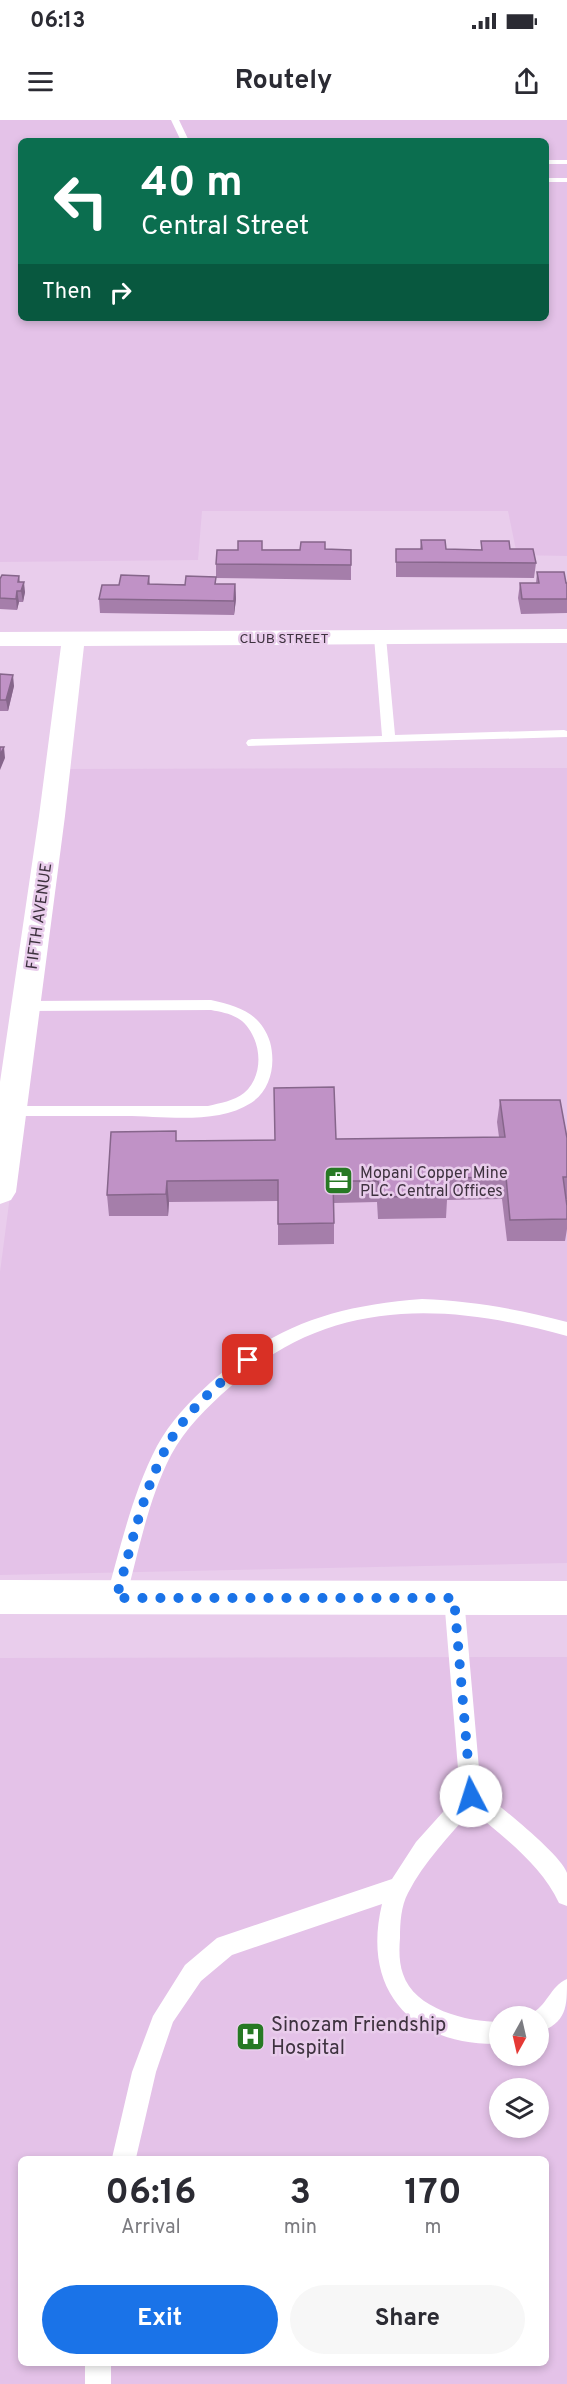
<!DOCTYPE html>
<html lang="en">
<head>
<meta charset="utf-8">
<style>
	:root { --surface:#fff; --page:#f7f7f7; --text:#2b2b33; --muted:#7c7c81; --accent:#1a73e8 }
	body { margin:0; font-family:Overpass,sans-serif; background:var(--page); color:var(--text); height:100vh; display:flex; flex-direction:column; font-size:22px; white-space:nowrap }
	* { box-sizing:border-box; margin:0 }
	p { font-size:20px; color:var(--muted) }
	.icon { flex:none; width:33px; height:33px; fill:none; stroke:currentColor; stroke-width:2; stroke-linecap:round; stroke-linejoin:round }
	.map { position:relative; flex:1; overflow:hidden }
	.sheet { position:absolute; left:18px; top:2036px; width:531px; height:210px; display:flex; flex-direction:column; background:var(--surface); border-radius:9px; box-shadow:0 3px 9px #0003 }
	.sheet>* { flex:none }
	.hud { position:absolute; left:18px; top:18px; width:531px; height:183px; border-radius:9px; box-shadow:0 3px 9px #0003; background:#0b6e4f; color:#fff; overflow:hidden }
	.needle { width:39px; rotate:188deg }
	.controls { position:absolute; left:489px; top:1886px; display:grid; gap:12px }
	.controls a { display:grid; place-items:center; width:60px; height:60px; border-radius:50%; background:var(--surface); box-shadow:0 3px 9px #0003; font-size:30px }
	.pin { position:absolute; display:grid; place-items:center; width:51px; height:51px; color:#fff; margin:-26px; border-radius:12px; box-shadow:0 3px 9px #0006 }
	.me { position:absolute; width:66px; margin:-33px; rotate:355deg; stroke-linejoin:round; filter:drop-shadow(0 0 4px #0008) }
	.turn { display:flex; align-items:center; gap:21px; height:126px; padding:0 24px; font-size:27px }
	.turn .icon { width:78px; height:78px; stroke-width:2.5 }
	.turn b { display:block; font-size:42px; line-height:51px }
	.then { display:flex; align-items:center; height:57px; padding:0 24px; background:#0003; gap:12px; font-size:22px }
	.eta { display:flex; justify-content:space-evenly; align-items:center; height:102px; text-align:center }
	.eta b { font-size:36px; font-weight:700; line-height:42px }
	.button { display:flex; gap:12px; margin-top:auto; padding:12px 24px }
	.button a { flex:1; height:69px; border-radius:36px; background:var(--accent); color:#fff; font-size:24px; font-weight:700; line-height:69px; text-align:center }
	.button a+a { background:var(--page); color:var(--text) }
	.status { display:flex; justify-content:space-between; align-items:center; height:42px; padding:0 30px; background:var(--surface); direction:ltr }
	.status svg { height:16px; fill:currentColor }
	header { display:flex; justify-content:space-between; align-items:center; height:78px; padding:0 24px; background:var(--surface); font-size:27px; font-weight:700 }
	.map>svg:first-child { display:block }
	.built { fill:#e4c2e8; fill-rule:evenodd }
	.lines { fill:none; stroke-linecap:round; stroke-linejoin:round }
	.lane { fill:#fff; fill-rule:evenodd }
	.street { fill:#fff; fill-rule:evenodd }
	.secondary { fill:#fff; fill-rule:evenodd }
	.wall { fill:#a57eaa }
	.shaded-wall { fill:#86668b }
	.building { fill:#c092c6; stroke:#86668b; stroke-width:1.5 }
	.route { stroke:#1a73e8; stroke-width:10; stroke-dasharray:0 18 }
	.labels { text-anchor:middle; stroke-width:5; stroke-linejoin:round; paint-order:stroke }
	.far-street-label { font-size:14px; fill:#3e323f; stroke:#e9cdec }
	.street-label { font-size:16px; fill:#3e323f; stroke:#e9cdec }
	.poi-label { font-size:16px; fill:#3e323f; stroke:#e9cdec; text-anchor:start }
	.near-poi-label { font-size:20px; fill:#3e323f; stroke:#e9cdec; text-anchor:start }
</style>
</head>
<body>
<div class="status"><b>06:13</b><svg viewBox="0 0 49 12"><path d="M0 12V9h3v3zM5 12V6h3v6zM10 12V3h3v9zM15 12V0h3v12zM26 1h20v11H26zM47 4h2v5h-2z"/></svg></div>
<header><svg class="icon" aria-label="menu" viewBox="0 0 24 24"><path d="M4 6h16M4 12h16M4 18h16"/></svg>Routely<svg class="icon" aria-label="share" viewBox="0 0 24 24"><path d="M12 15V3M7 8l5-5 5 5M5 13v7h14v-7"/></svg></header>
<div class="map">
<svg width="567" height="2264" viewBox="0 0 567 2264">
	<rect width="100%" height="100%" fill="#e9cdec"/>
	<g class="built">
		<path d="M0,0h567v436l-50,-1 -9,-44h-306l-4,49 -198,2zM21,21h525v177h-525z"/>
		<polygon points="567,648 567,1443 0,1455 0,1152 66,649"/>
		<path d="M567,1537v727h-567v-726zM500,1896h38v39h-38zM500,1968h38v39h-38zM21,2038h525v204h-525z"/>
	</g>
	<g class="lines">
		<g class="lane">
			<polygon points="171,0 179,0 189,21 181,21"/>
			<rect x="546" y="40" width="21" height="4"/>
			<rect x="546" y="58" width="21" height="4"/>
			<polygon points="380,514 386,517 395,615 564,610 567,611 567,617 248,626 246,623 248,620 252,619 382,616 374,517"/>
			<path d="M211,880c27,6 50,13 59,42 6,22 1,48 -19,61 -34,22 -87,13 -126,13 -38,0 -76,0 -114,0l-5,-1 -3,-4 3,-4 5,-1h197c12,-3 26,-5 36,-13 21,-18 18,-54 -2,-72 -9,-7 -20,-9 -31,-11l-185,1 -7,-5 7,-5z"/>
			<path d="M422,1179c50,2 96,10 145,23v14c-122,-34 -238,-39 -337,51 -23,20 -45,42 -59,68 -23,45 -32,95 -45,143l-3,6 -7,3 -7,-3 -3,-6c15,-52 26,-104 51,-152 13,-24 33,-45 53,-63 66,-59 125,-77 212,-84z"/>
			<path d="M454,1469l7,3 3,6 17,193c18,15 79,62 86,82 0,8 0,23 0,33l-8,-3c-18,-39 -55,-65 -87,-93 -23,26 -48,52 -64,83 -7,13 -8,30 -8,45 -1,12 -1,25 3,36 11,35 64,48 97,48v22c-88,2 -139,-53 -118,-140l-150,51 -31,26 -28,41 -17,50 -20,86h-24l20,-86 21,-56 32,-51 32,-27 175,-59 24,-37 44,-49 -16,-195 3,-6z"/>
			<path d="M567,1859c0,29 0,43 -29,54v-17h-9l1,-2c17,-7 20,-28 37,-35z"/>
			<rect x="85" y="2242" width="26" height="22"/>
		</g>
		<polygon class="street" points="567,509 567,523 84,526 65,696 16,1072 11,1080 0,1084 0,962 39,696 61,526 0,526 0,512"/>
		<polygon class="secondary" points="0,1460 567,1461 567,1495 0,1494"/>
	</g>
	<g class="wall">
		<polygon points="421,420 446,429 481,430 481,421 510,429 536,443 534,458 396,457 396,429 420,429"/>
		<polygon points="325,429 351,445 351,460 216,458 216,444 238,430"/>
		<polygon points="537,452 567,463 567,493 521,494 518,478 520,463 536,463"/>
		<polygon points="19,456 20,462 25,472 23,482 19,482 17,490 0,489 0,459"/>
		<polygon points="149,456 150,464 235,464 236,479 234,495 100,493 99,479 119,465"/>
		<polygon points="0,554 14,566 8,591 0,591"/>
		<polygon points="500,980 567,1018 567,1079 566,1079 567,1086 567,1109 565,1121 507,1121 502,1079 447,1080 446,1098 378,1099 377,1082 334,1083 334,1124 278,1125 278,1081 169,1082 168,1096 109,1096 107,1075 177,1021 499,1017 497,1002"/>
	</g>
	<g class="shaded-wall">
		<polygon points="24,462 25,472 23,482 21,471"/>
		<polygon points="235,464 236,479 234,495 234,481"/>
		<polygon points="17,471 19,482 17,490 16,479"/>
		<polygon points="13,555 14,566 8,591 6,580"/>
		<polygon points="4,627 5,638 0,650 0,635"/>
		<polygon points="167,1061 169,1082 168,1096 166,1074"/>
	</g>
	<g class="building">
		<polygon points="421,420 445,420 446,429 482,430 481,421 509,421 510,429 533,429 536,443 396,442 396,429 422,429"/>
		<polygon points="238,421 262,421 262,430 300,430 301,422 325,422 325,429 351,430 351,445 216,444 217,430 238,430"/>
		<polygon points="537,452 564,452 566,463 567,463 567,479 522,479 520,463 539,463"/>
		<polygon points="2,455 19,456 18,462 24,462 21,471 17,471 16,479 0,478 0,459"/>
		<polygon points="121,455 149,456 148,464 185,465 186,456 216,457 215,464 235,464 234,481 99,479 102,465 119,465"/>
		<polygon points="0,554 13,555 6,580 0,580"/>
		<polygon points="0,627 4,627 0,635"/>
		<polygon points="334,967 336,1019 505,1017 500,980 560,980 567,1018 567,1057 563,1057 567,1086 567,1099 510,1100 506,1057 446,1058 448,1076 380,1077 378,1061 333,1061 334,1103 278,1104 278,1060 167,1061 166,1074 107,1075 111,1012 176,1011 176,1021 275,1020 274,968"/>
	</g>
	<g class="lines">
		<path class="route" d="M248,1240c-32,25 -66,55 -84,92 -23,45 -33,97 -48,146h338l17,198"/>
	</g>
	<defs>
		<symbol id="office-square" viewBox="-11 -11 22 22"><rect x="-9" y="-9" width="18" height="18" rx="4" fill="#277924" stroke="#e9cdec"/><path d="M-6-3h4V-5.5h4V-3h4V5H-6ZM-1-4.5V-3h2v-1.5ZM-6 0V1H6V0Z" fill="#fff"/></symbol>
		<symbol id="hospital-square" viewBox="-11 -11 22 22"><rect x="-9" y="-9" width="18" height="18" rx="4" fill="#277924" stroke="#e9cdec"/><path d="M-5-5h3v3.5h4V-5h3V5h-3V1.5h-4V5h-3Z" fill="#fff"/></symbol>
	</defs>
	<g fill-rule="evenodd">
		<use href="#office-square" x="322" y="1044" width="33" height="33"/>
		<use href="#hospital-square" x="234" y="1900" width="33" height="33"/>
	</g>
	<g class="labels">
		<g class="far-street-label">
			<text x="284" y="523">CLUB STREET</text>
		</g>
		<g class="street-label">
			<text transform="translate(38 796) rotate(-82)" y="6">FIFTH AVENUE</text>
		</g>
		<g class="poi-label">
			<text x="360" y="1058">Mopani Copper Mine<tspan x="360" dy="18">PLC. Central Offices</tspan></text>
		</g>
		<g class="near-poi-label">
			<text x="271" y="1911">Sinozam Friendship<tspan x="271" dy="23">Hospital</tspan></text>
		</g>
	</g>
</svg>
<div class="controls">
<a><svg class="needle" viewBox="-14 -14 28 28"><path d="M0-13l5 13h-10z" fill="#e53935"/><path d="M0 13l5-13h-10z" fill="#7c7c81"/></svg></a>
<a><svg class="icon" aria-label="layers" viewBox="0 0 24 24"><path d="M12 4l9 5-9 5-9-5zM3 14l9 5 9-5"/></svg></a>
</div>
<div class="pin" style="left:248px;top:1240px;background:#d93025"><svg class="icon" aria-label="arrive" viewBox="0 0 24 24"><path d="M6 21V4h12l-3 4 3 4H6"/></svg></div>
<svg class="me" style="left:471px;top:1676px" viewBox="-20 -20 40 40"><circle r="19" fill="#fff"/><path d="M0-13L10 11 0 6-10 11z" fill="#1a73e8"/></svg>
<div class="hud">
<div class="turn"><svg class="icon" aria-label="left" viewBox="0 0 24 24"><path d="M17 20v-9H6M10 6l-5 5 5 5"/></svg><div><b>40 m</b>Central Street</div></div>
<div class="then">Then<svg class="icon" aria-label="right" viewBox="0 0 24 24"><path d="M7 20v-9h11M14 6l5 5-5 5"/></svg></div>
</div>
<section class="sheet">
<div class="eta">
<div><b>06:16</b><p>Arrival</p></div>
<div><b>3</b><p>min</p></div>
<div><b>170</b><p>m</p></div>
</div>
<div class="button"><a>Exit</a><a>Share</a></div>
</section>
</div>
</body>
</html>
